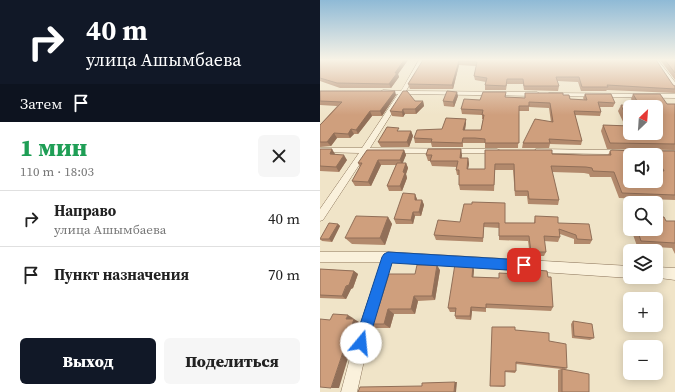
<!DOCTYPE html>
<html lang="ru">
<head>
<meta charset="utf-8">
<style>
	:root { --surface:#fff; --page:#f6f6f6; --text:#222; --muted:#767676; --line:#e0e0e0; --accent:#111827 }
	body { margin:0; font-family:"Source Serif 4",serif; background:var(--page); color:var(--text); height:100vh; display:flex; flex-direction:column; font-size:15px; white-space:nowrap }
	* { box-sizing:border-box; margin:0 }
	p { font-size:13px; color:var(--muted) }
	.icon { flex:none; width:22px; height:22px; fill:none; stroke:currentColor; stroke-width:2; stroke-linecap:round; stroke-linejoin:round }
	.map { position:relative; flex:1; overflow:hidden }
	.details { display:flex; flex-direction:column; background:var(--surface); width:320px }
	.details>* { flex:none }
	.top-card { background:#111827; color:#fff; overflow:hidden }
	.needle { width:26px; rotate:25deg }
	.tools { position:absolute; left:303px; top:100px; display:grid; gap:8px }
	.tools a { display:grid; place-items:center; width:40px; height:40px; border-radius:6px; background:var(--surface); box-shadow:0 2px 10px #0003; font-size:20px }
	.pin { position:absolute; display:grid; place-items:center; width:34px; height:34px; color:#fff; margin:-17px; border-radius:8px; box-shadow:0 2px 6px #0006 }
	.me { position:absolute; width:44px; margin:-22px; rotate:17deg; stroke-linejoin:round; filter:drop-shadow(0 0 3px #0008) }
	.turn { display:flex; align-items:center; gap:14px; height:84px; padding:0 20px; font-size:18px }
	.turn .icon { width:52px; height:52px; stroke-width:2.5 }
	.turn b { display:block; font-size:28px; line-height:34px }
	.then { display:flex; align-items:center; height:38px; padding:0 20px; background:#0003; gap:8px; font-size:15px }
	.round { display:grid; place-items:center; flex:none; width:42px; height:42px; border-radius:6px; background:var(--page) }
	.summary { display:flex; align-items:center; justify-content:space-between; height:68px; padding:0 20px }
	h1 { font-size:24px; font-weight:800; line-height:30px; color:#1e9e55 }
	.primary-button { display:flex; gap:8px; margin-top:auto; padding:8px 20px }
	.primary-button a { flex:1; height:46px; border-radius:6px; background:var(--accent); color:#fff; font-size:16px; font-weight:800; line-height:46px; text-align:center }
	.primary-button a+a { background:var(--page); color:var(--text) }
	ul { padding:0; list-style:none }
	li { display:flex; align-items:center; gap:12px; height:56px; padding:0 20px; border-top:1px solid var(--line) }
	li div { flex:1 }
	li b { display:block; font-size:15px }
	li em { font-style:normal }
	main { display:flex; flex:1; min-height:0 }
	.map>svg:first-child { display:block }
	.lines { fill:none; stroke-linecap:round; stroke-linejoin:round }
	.street-casing { stroke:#8d765c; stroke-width:1 }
	.secondary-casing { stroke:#6f573f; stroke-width:1 }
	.street { fill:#faf1dc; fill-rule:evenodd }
	.secondary { fill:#faf1dc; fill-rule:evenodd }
	.wall { fill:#b2896c }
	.shaded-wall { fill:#916f58 }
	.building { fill:#cf9f7d; stroke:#916f58 }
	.route { fill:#1a73e8; stroke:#114b97 }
</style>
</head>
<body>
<main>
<section class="details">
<div class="top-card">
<div class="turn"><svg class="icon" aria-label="right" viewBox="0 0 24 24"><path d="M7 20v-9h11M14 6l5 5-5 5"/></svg><div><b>40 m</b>улица Ашымбаева</div></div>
<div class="then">Затем<svg class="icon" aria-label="arrive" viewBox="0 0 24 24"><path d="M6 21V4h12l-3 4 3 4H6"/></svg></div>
</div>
<div class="summary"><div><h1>1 мин</h1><p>110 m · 18:03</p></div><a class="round"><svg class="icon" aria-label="close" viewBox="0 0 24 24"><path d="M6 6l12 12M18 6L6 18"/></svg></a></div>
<ul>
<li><svg class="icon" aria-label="right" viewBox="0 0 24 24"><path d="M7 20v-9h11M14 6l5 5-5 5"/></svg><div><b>Направо</b><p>улица Ашымбаева</p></div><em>40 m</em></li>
<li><svg class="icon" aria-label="arrive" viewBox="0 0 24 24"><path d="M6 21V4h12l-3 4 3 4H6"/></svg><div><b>Пункт назначения</b></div><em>70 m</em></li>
</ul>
<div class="primary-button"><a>Выход</a><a>Поделиться</a></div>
</section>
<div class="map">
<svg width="355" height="392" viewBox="0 0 355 392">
	<rect width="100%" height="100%" fill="#f0e4c8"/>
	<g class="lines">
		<defs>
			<g id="street">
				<polygon points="99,60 104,60 86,91 217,92 220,94 217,96 84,94 50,148 177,149 181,151 177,153 47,153 3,220 0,221 0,209 39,153 0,152 0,148 42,148 78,94 63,94 60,92 63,90 81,91"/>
				<polygon points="229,93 355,94 355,98 231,96 229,95"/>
				<polygon points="216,149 355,151 355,155 219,153 215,151"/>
				<polygon points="0,252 68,252 310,266 310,277 311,277 310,278 72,262 48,343 37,392 21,392 34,343 61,262 0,262"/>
				<polygon points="336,267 355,268 355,280 332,277 336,277"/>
			</g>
			<polygon id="secondary" points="331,60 338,60 355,82 355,89 352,89"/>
		</defs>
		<use href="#street" class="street-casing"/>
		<use href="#secondary" class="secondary-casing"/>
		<use href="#street" class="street"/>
		<use href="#secondary" class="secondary"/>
	</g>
	<g class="wall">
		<polygon points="0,60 88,60 78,74 79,77 71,88 20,88 0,81"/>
		<polygon points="103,60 336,60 353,85 355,86 355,93 287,90 286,91 261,91 258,82 237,81 239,86 238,91 204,90 203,84 187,84 186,90 165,90 165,85 166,82 155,80 154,76 156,66 139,65 133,89 90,89 88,84"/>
		<polygon points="340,60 355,60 355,80"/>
		<polygon points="0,91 76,95 62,116 52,116 38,134 34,134 30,138 17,138 11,146 0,147 0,125 17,106 0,105"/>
		<polygon points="205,93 243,95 250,99 264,100 263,98 265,94 295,103 293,107 280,107 281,112 280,116 255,115 262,141 261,145 230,144 229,148 202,148 203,143 231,122 229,108 209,107 209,111 199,111 198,148 165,148 165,143 143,143 143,147 112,147 111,143 95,143 94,138 122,129 146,123 145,130 161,130 163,119 162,119 162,115 142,114 141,109 160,100 186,97 205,98"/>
		<polygon points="313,94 347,104 355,104 355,150 287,149 281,131 283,125 305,126 298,111 301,105 315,106 311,99"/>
		<polygon points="138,96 134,107 124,106 123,101"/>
		<polygon points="95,101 103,101 104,106 96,114 85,114 83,117 72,116 70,111"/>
		<polygon points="80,131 91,131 93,136 89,147 61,147 58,142"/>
		<polygon points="0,149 15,154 27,160 19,172 0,171"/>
		<polygon points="84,150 86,155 82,163 86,163 88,168 86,174 87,178 82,191 69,191 67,186 76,165 61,165 51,186 35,186 32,181 40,167 38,163"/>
		<polygon points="165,150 232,154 263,155 288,155 290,151 310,181 337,170 336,169 336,155 330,155 333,151 355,151 355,200 299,198 291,177 270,177 269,174 264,173 232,172 239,200 238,205 208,204 207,196 195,196 193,170 175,170 174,191 140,190 139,185 139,175 137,175 136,170 137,167 112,166 110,161 108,161 106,155 142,155 141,158 148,158 149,164 148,169 165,169"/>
		<polygon points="95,194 97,200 102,200 104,205 101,216 95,216 93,224 76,224 74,219"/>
		<polygon points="215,216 238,223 272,240 270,244 254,244 254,239 240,234 240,237 238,242 224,241 226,252 224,256 210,256 208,241 179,240 179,228 164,227 163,242 116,240 114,235 140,222 214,223"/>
		<polygon points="68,217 72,224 65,245 32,244 25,238"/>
		<polygon points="346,221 355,221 355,254 352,248 317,246 311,229 336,229"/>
		<polygon points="18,224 20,226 12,242 2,241 0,239"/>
		<polygon points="0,269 34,271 38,274 33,288 31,289 26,299 0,298"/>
		<polygon points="120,270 115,300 98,301 95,314 74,314 70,328 55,328 49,324 59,306 95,274"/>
		<polygon points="154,270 153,277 179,278 215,275 217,270 228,277 233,307 231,311 166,308 166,312 152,311 151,320 136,319 135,316 135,312 130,312 128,308"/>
		<polygon points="253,321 274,338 270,340 252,338 251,324"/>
		<polygon points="195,330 229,341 247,368 245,369 269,392 238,392 238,370 241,369 196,364 196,371 195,373 185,372 184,387 170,386"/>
	</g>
	<g class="shaded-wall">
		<polygon points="84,60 88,60 78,74 79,77 71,88 69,84 75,73"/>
		<polygon points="139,61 139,65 133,89 132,85"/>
		<polygon points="75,91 76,95 62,116 60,111"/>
		<polygon points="137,92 138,96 134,107 133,102"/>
		<polygon points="103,101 104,106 96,114 95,109"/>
		<polygon points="83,109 85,114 83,117 82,112"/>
		<polygon points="50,111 52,116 38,134 36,130"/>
		<polygon points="146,119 146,123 144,135 143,130"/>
		<polygon points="31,129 34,134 30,138 28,134"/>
		<polygon points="91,131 93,136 89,147 87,142"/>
		<polygon points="14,133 17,138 11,146 7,142"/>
		<polygon points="12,149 15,154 13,159 10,154"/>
		<polygon points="141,149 142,155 141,163 140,158"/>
		<polygon points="84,150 86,155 82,165 80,160"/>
		<polygon points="24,155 27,160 19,172 16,167"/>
		<polygon points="148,158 149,164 147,174 147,169"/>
		<polygon points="58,160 61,165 51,186 48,182"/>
		<polygon points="86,163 88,168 86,174 87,178 82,191 80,186 83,172"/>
		<polygon points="95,194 97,199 97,205 95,200"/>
		<polygon points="102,200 104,205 101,216 99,212"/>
		<polygon points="93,212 95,216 93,224 91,220"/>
		<polygon points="68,217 72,224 65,245 60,238"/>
		<polygon points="18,224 20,226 12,242 9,239"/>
		<polygon points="117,265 120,270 115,300 112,296"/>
		<polygon points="153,265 154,270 153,282 152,277"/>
		<polygon points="34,271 38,274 33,288 31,289 26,299 22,296"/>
		<polygon points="94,296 98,301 95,314 91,309"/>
		<polygon points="151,307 152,311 151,320 150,316"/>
		<polygon points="68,309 74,314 70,328 64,324"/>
		<polygon points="28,315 33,318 32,322 26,319"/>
		<polygon points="34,319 39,322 19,388 11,388"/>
		<polygon points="135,382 137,382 136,392 134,392"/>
	</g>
	<g class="building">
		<polygon points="0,60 84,60 75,73 77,73 69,84 17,83 0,78"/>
		<polygon points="103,60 336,60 353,85 355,86 355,89 287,85 288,87 262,87 259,77 236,77 239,86 204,86 203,79 187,79 186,86 165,85 167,78 154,76 157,62 139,61 132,85 88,84"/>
		<polygon points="345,60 355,60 355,73"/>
		<polygon points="0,91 75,91 60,111 50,111 36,130 31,129 28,134 14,133 7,142 0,142 0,125 22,102 0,101"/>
		<polygon points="83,91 87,91 95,101 103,101 95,109 83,109 82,112 70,111"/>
		<polygon points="127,91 137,92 133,102 123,101"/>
		<polygon points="163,92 186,92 185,97 205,98 205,93 243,93 243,95 249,95 250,99 267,100 265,94 291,94 295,103 278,102 281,112 254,111 262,141 229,139 230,143 203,143 215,119 233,122 230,103 209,102 209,106 199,106 199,143 165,143 165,139 155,138 143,138 142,143 111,142 112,139 94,138 97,130 122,129 126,118 146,119 143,130 161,130 164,115 162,115 163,110 141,109 144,99 160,100"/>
		<polygon points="313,94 340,94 347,104 355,104 355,144 290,143 283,125 310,126 310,133 336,133 336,107 310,107 310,126 301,105 320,106"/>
		<polygon points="67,127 79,128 77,131 91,131 87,142 58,142"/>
		<polygon points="0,149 12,149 10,154 24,155 16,167 0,166"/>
		<polygon points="108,149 141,149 140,158 148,158 147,169 165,169 165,150 232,150 232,154 263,155 291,155 290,151 292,150 314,151 316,155 310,155 310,181 336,181 336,170 344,171 336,156 336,155 335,155 333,151 355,151 355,195 302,193 294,172 273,171 272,168 266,167 231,166 239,200 209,199 208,191 195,191 194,164 175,164 174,185 139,185 139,170 136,170 138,161 110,161 112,155 106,155"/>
		<polygon points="47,150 84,150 80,160 58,160 48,182 32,181 42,163 38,163"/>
		<polygon points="77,163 86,163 83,172 85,173 80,186 67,186"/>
		<polygon points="83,193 95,194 95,200 102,200 99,212 93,212 91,220 74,219"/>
		<polygon points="152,202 185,203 185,223 215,223 215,216 238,217 238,223 269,224 272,240 257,239 256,235 239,229 240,237 224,236 226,252 211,252 209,236 179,236 179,223 164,223 163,238 114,235 118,220 140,222 144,204 152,204"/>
		<polygon points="36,216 68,217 60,238 25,238"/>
		<polygon points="336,217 344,217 346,221 355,221 355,243 321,241 317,229 336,229"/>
		<polygon points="9,223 18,224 9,239 0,239"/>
		<polygon points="135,264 153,265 152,277 179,278 179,273 217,275 217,270 227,271 228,277 231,277 233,307 166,304 166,308 151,307 150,316 135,316 136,308 128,308"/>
		<polygon points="97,265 117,265 112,296 94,296 91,309 68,309 64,324 49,324 54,306 59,306 69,274 95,274"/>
		<polygon points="0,269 34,271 29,285 26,286 22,296 0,295"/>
		<polygon points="13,314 28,315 26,319 34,319 11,388 0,387 0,319 10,320"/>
		<polygon points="253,321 272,324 274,338 254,336"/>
		<polygon points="172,327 195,327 195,330 229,333 229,341 246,344 247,368 196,362 196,371 185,371 185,386 170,386"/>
		<polygon points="242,369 269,374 269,392 242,392"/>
		<polygon points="135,382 134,392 38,392 40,387 102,386 102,383"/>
	</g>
	<linearGradient id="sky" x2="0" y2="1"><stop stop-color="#8fbad6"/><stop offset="0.52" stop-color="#f8f3e6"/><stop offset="1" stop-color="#f8f3e6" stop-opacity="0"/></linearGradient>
	<rect width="355" height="115" fill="url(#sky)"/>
	<polygon class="route" points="68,252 204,260 208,262 210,265 208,269 204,271 72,263 48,343 46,348 41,350 36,348 34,343 62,257 64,254"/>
</svg>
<div class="tools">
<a><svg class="needle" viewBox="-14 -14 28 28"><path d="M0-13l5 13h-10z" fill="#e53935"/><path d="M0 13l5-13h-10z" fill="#767676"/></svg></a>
<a><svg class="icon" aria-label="sound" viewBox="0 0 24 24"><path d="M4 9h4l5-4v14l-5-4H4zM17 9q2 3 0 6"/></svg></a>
<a><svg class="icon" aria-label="search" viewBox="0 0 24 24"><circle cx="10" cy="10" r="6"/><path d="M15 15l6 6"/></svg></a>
<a><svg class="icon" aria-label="layers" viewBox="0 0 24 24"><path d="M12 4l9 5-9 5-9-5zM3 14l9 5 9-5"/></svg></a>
<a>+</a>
<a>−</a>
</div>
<div class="pin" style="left:204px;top:265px;background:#d93025"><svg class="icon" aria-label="arrive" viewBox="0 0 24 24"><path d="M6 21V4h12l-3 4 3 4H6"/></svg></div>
<svg class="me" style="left:41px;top:343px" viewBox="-20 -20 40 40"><circle r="19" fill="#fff"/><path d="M0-13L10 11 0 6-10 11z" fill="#1a73e8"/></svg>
</div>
</main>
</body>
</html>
